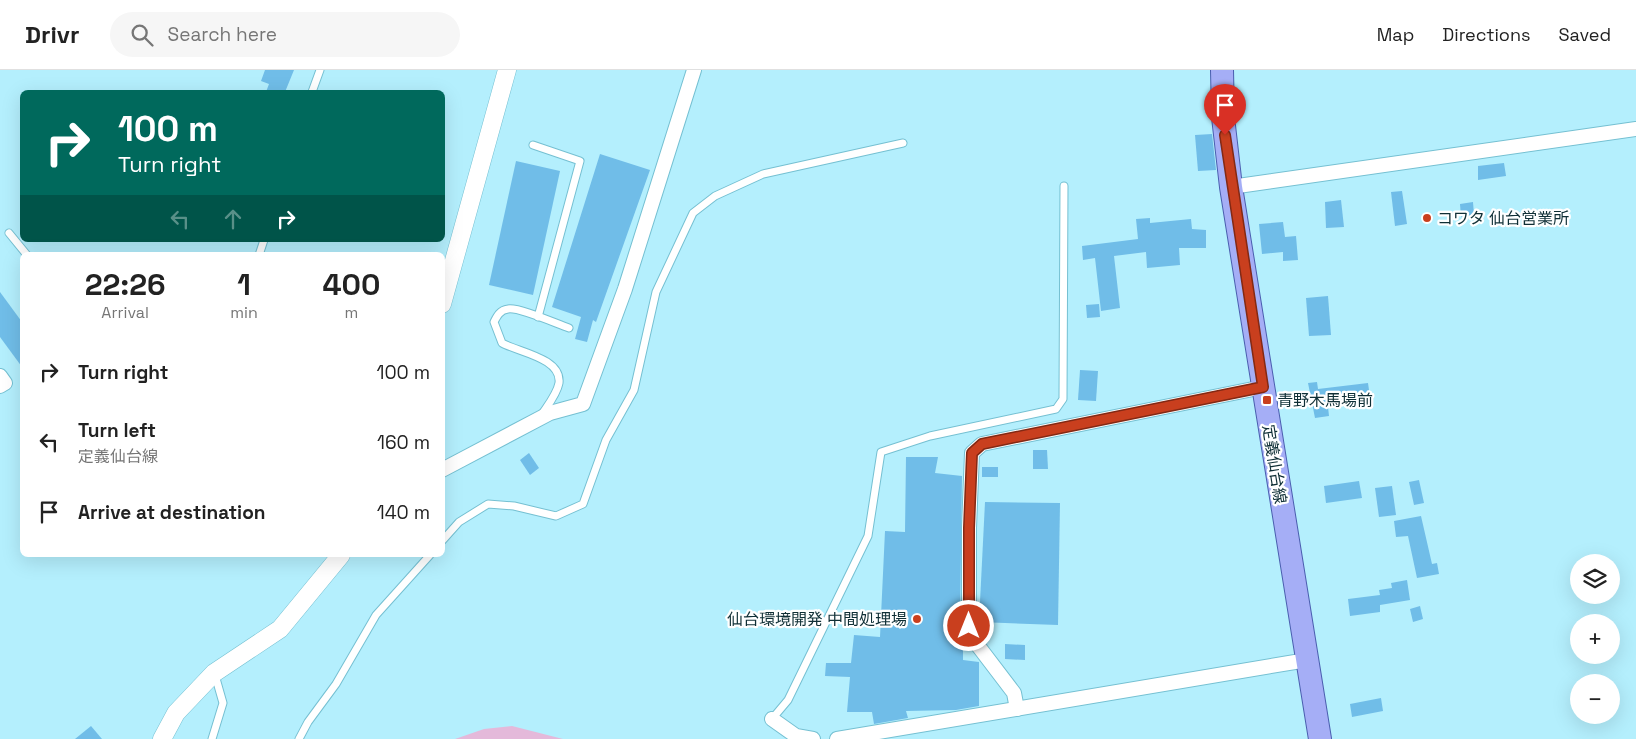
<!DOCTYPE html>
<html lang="en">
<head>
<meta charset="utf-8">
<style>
	:root { --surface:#fff; --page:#f6f6f6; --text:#222; --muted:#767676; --line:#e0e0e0 }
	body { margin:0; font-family:"Space Grotesk","Noto Sans JP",sans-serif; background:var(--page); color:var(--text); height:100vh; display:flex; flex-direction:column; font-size:19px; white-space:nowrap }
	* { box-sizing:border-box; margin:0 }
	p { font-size:16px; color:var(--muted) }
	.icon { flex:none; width:28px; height:28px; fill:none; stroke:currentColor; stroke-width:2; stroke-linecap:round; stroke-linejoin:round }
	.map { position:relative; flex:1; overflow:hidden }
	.side { position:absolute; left:20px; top:182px; width:425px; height:305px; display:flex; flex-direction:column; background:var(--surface); border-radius:8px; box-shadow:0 5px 20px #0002 }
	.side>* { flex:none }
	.guide { position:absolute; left:20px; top:20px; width:425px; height:152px; border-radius:8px; box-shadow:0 5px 20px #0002; background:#00695c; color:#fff; overflow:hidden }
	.buttons { position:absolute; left:1570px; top:484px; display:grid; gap:10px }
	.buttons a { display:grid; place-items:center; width:50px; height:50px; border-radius:50%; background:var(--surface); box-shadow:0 5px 20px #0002; font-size:25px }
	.pin { position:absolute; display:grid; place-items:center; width:42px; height:42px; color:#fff; margin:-51px -21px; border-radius:50% 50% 50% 0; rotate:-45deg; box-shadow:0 0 5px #0007 }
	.pin .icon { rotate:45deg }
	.me { position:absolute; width:55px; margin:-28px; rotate:0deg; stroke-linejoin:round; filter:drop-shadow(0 0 4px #0008) }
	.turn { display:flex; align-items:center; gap:18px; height:105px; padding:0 15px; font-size:22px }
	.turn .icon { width:65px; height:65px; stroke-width:2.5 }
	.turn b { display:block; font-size:35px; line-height:42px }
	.lanes { display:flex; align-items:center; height:48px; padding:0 15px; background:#0003; justify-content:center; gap:25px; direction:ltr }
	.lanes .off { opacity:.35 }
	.eta { display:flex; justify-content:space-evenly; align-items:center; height:85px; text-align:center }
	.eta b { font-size:30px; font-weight:700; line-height:35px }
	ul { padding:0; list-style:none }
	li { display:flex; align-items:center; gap:15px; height:70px; padding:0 15px }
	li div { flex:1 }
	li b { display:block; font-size:19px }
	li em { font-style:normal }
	header { display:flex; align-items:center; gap:30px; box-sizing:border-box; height:70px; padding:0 25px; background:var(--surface); border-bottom:1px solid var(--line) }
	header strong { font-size:24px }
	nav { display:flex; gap:28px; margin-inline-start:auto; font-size:18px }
	.search { width:350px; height:45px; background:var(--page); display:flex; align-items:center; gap:12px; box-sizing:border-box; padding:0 18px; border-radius:28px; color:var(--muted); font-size:19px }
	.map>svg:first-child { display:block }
	.green { fill:#e4b9da }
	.building { fill:#70bde8 }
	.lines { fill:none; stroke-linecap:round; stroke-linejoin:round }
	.service-casing { stroke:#75c0d2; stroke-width:9 }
	.minor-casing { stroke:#75c0d2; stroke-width:16 }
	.tertiary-casing { stroke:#75c0d2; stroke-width:19 }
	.primary-casing { stroke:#4a5eaf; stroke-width:24 }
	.service { stroke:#fff; stroke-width:7 }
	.minor { stroke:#fff; stroke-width:14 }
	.tertiary { stroke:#fff; stroke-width:18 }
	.primary { stroke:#a5aef6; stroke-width:22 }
	.route-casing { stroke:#832914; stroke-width:12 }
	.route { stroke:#c93f1e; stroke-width:9 }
	.poi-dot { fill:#c93f1e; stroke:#fff; stroke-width:2 }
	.labels { text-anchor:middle; stroke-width:4.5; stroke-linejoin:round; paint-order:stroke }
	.poi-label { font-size:16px; fill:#0f2f36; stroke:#fff; text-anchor:start }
	.street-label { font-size:16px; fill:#0f2f36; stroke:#fff }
</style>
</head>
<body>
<header>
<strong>Drivr</strong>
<div class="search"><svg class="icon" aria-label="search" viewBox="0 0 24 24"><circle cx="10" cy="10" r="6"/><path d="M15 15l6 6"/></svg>Search here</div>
<nav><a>Map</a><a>Directions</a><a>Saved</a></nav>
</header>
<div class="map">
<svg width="1636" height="669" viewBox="0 0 1636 669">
	<rect width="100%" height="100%" fill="#b4effd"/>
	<polygon class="green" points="512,656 563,669 455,669 484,659"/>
	<g class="building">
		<polygon points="265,0 294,0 285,22 266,22 269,14 261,11"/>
		<polygon points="1212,64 1216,100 1198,101 1195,65"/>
		<polygon points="600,84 650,100 596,252 593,250 587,272 575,269 581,247 552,237"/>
		<polygon points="516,91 560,101 533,225 489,215"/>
		<polygon points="1504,93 1506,106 1478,110 1478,96"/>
		<polygon points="1402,121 1407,154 1395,156 1391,122"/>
		<polygon points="1341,130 1344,157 1326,158 1325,132"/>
		<polygon points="1473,132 1474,145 1461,147 1460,134"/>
		<polygon points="1150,148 1150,153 1191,149 1192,159 1206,160 1206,178 1179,178 1180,195 1147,198 1146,182 1114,186 1120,238 1101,241 1095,188 1083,190 1082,176 1138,169 1136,149"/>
		<polygon points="1283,152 1285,167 1296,166 1298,190 1283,191 1283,182 1262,184 1259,154"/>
		<polygon points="0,222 22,252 22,297 0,267"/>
		<polygon points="1328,226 1331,265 1309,266 1306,228"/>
		<polygon points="1099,234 1100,247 1087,248 1086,235"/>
		<polygon points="1080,300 1098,301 1096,331 1078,330"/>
		<polygon points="1317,312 1318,319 1368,313 1370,327 1333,333 1333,336 1328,337 1329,346 1315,348 1308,313"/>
		<polygon points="1033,380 1047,380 1048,399 1033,399"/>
		<polygon points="529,383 539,398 530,405 520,390"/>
		<polygon points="906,387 938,387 935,403 962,406 960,556 963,563 963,590 979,592 979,636 956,640 906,641 908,648 874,654 872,642 847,642 850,607 825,606 826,593 851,593 854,565 880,567 885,461 905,462"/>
		<rect x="982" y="397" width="16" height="10"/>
		<polygon points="1419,410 1424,433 1414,435 1409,412"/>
		<polygon points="1359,411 1362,428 1326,433 1324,416"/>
		<polygon points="1392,416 1396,445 1379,447 1375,418"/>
		<polygon points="985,432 1060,433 1058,555 979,552"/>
		<polygon points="1421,446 1432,494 1437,493 1439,504 1417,508 1408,466 1396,467 1394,451"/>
		<polygon points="1407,510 1410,530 1380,535 1380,542 1350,546 1348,529 1380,525 1379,520 1392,518 1391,513"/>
		<polygon points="1420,536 1423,549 1413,552 1410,539"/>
		<polygon points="1005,574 1025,575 1025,590 1005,589"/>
		<polygon points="1381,628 1383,641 1352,647 1350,634"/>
		<polygon points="91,656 102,669 75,669"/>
	</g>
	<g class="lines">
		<defs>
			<g id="service">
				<polyline points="312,22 320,0"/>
				<polyline points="533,75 580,91 538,247"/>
				<polyline points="9,163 27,185"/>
				<polyline points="259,185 264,170"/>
				<path d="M542,344c6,-9 15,-20 17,-31 3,-25 -41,-31 -57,-40l-8,-21c3,-6 6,-12 14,-13 11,-2 49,15 61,19"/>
				<polyline points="442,471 459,452 488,434 514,436 556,446 583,434 606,370 634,320 656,222 693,143 715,126 763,104 903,73"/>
				<polyline points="772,649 788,630 868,466 881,382 930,366 1056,339 1063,329 1064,116"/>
				<polyline points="212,669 223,633 215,605"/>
				<polyline points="299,669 308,652 336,614 376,545 430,485"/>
			</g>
			<g id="minor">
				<polyline points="1231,117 1636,59"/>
				<polyline points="0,306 5,313 0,316"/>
				<polyline points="442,400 550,343 583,334 625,219 694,0"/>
				<polyline points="1017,639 1014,623 979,577 969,556 969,458 972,383 982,374 1263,317"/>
				<polyline points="772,649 796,666 813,669"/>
				<polyline points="837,669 1307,590"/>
			</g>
			<g id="tertiary">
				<polyline points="442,234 507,0"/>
				<polyline points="162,669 176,643 214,603 280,559 341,485"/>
			</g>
			<polyline id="primary" points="1222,0 1223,47 1231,117 1320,669"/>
		</defs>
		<use href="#service" class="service-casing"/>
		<use href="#minor" class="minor-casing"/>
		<use href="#tertiary" class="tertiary-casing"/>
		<use href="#primary" class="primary-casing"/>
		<use href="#service" class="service"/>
		<use href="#minor" class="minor"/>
		<use href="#tertiary" class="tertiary"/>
		<use href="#primary" class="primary"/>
	</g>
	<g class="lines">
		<defs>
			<polyline id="route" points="969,556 969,458 972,383 982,374 1263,317 1225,65"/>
		</defs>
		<use href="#route" class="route-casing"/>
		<use href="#route" class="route"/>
	</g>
	<g class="poi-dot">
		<circle cx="1427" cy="148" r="5"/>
		<rect x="1262" y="325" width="10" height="10" rx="2.5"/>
		<circle cx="917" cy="549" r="5"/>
	</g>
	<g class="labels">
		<g class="poi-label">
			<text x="1437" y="154">コワタ 仙台営業所</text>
			<text x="1277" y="336">青野木馬場前</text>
			<text x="907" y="555" text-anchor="end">仙台環境開発 中間処理場</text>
		</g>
		<g class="street-label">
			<text transform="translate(1275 394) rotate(81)" y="6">定義仙台線</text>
		</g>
	</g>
</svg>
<div class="buttons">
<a><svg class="icon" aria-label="layers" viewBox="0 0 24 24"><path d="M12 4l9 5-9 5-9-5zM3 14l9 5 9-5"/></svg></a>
<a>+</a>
<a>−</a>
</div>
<div class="pin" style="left:1225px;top:65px;background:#d93025"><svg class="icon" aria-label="arrive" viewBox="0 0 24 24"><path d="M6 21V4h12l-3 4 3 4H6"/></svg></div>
<svg class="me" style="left:969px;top:556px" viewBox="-20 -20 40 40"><circle r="17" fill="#c93f1e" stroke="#fff" stroke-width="3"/><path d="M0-11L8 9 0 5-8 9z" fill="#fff"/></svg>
<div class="guide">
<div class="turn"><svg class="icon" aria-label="right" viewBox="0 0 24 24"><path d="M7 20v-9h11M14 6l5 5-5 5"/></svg><div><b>100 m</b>Turn right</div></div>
<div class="lanes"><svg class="icon off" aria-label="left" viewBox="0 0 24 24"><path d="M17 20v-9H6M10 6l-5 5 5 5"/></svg><svg class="icon off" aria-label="ahead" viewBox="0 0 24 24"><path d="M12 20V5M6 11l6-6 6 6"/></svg><svg class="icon" aria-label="right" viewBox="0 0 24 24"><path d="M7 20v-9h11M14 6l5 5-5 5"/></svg></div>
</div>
<section class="side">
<div class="eta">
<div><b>22:26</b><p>Arrival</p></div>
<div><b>1</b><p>min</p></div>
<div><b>400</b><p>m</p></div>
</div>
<ul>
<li><svg class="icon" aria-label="right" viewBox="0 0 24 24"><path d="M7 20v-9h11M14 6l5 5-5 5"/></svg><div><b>Turn right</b></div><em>100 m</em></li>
<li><svg class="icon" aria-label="left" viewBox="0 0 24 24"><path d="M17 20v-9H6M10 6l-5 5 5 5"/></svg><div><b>Turn left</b><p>定義仙台線</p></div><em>160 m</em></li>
<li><svg class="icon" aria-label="arrive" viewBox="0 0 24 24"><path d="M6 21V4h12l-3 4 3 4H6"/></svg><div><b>Arrive at destination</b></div><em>140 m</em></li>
</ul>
</section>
</div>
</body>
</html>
